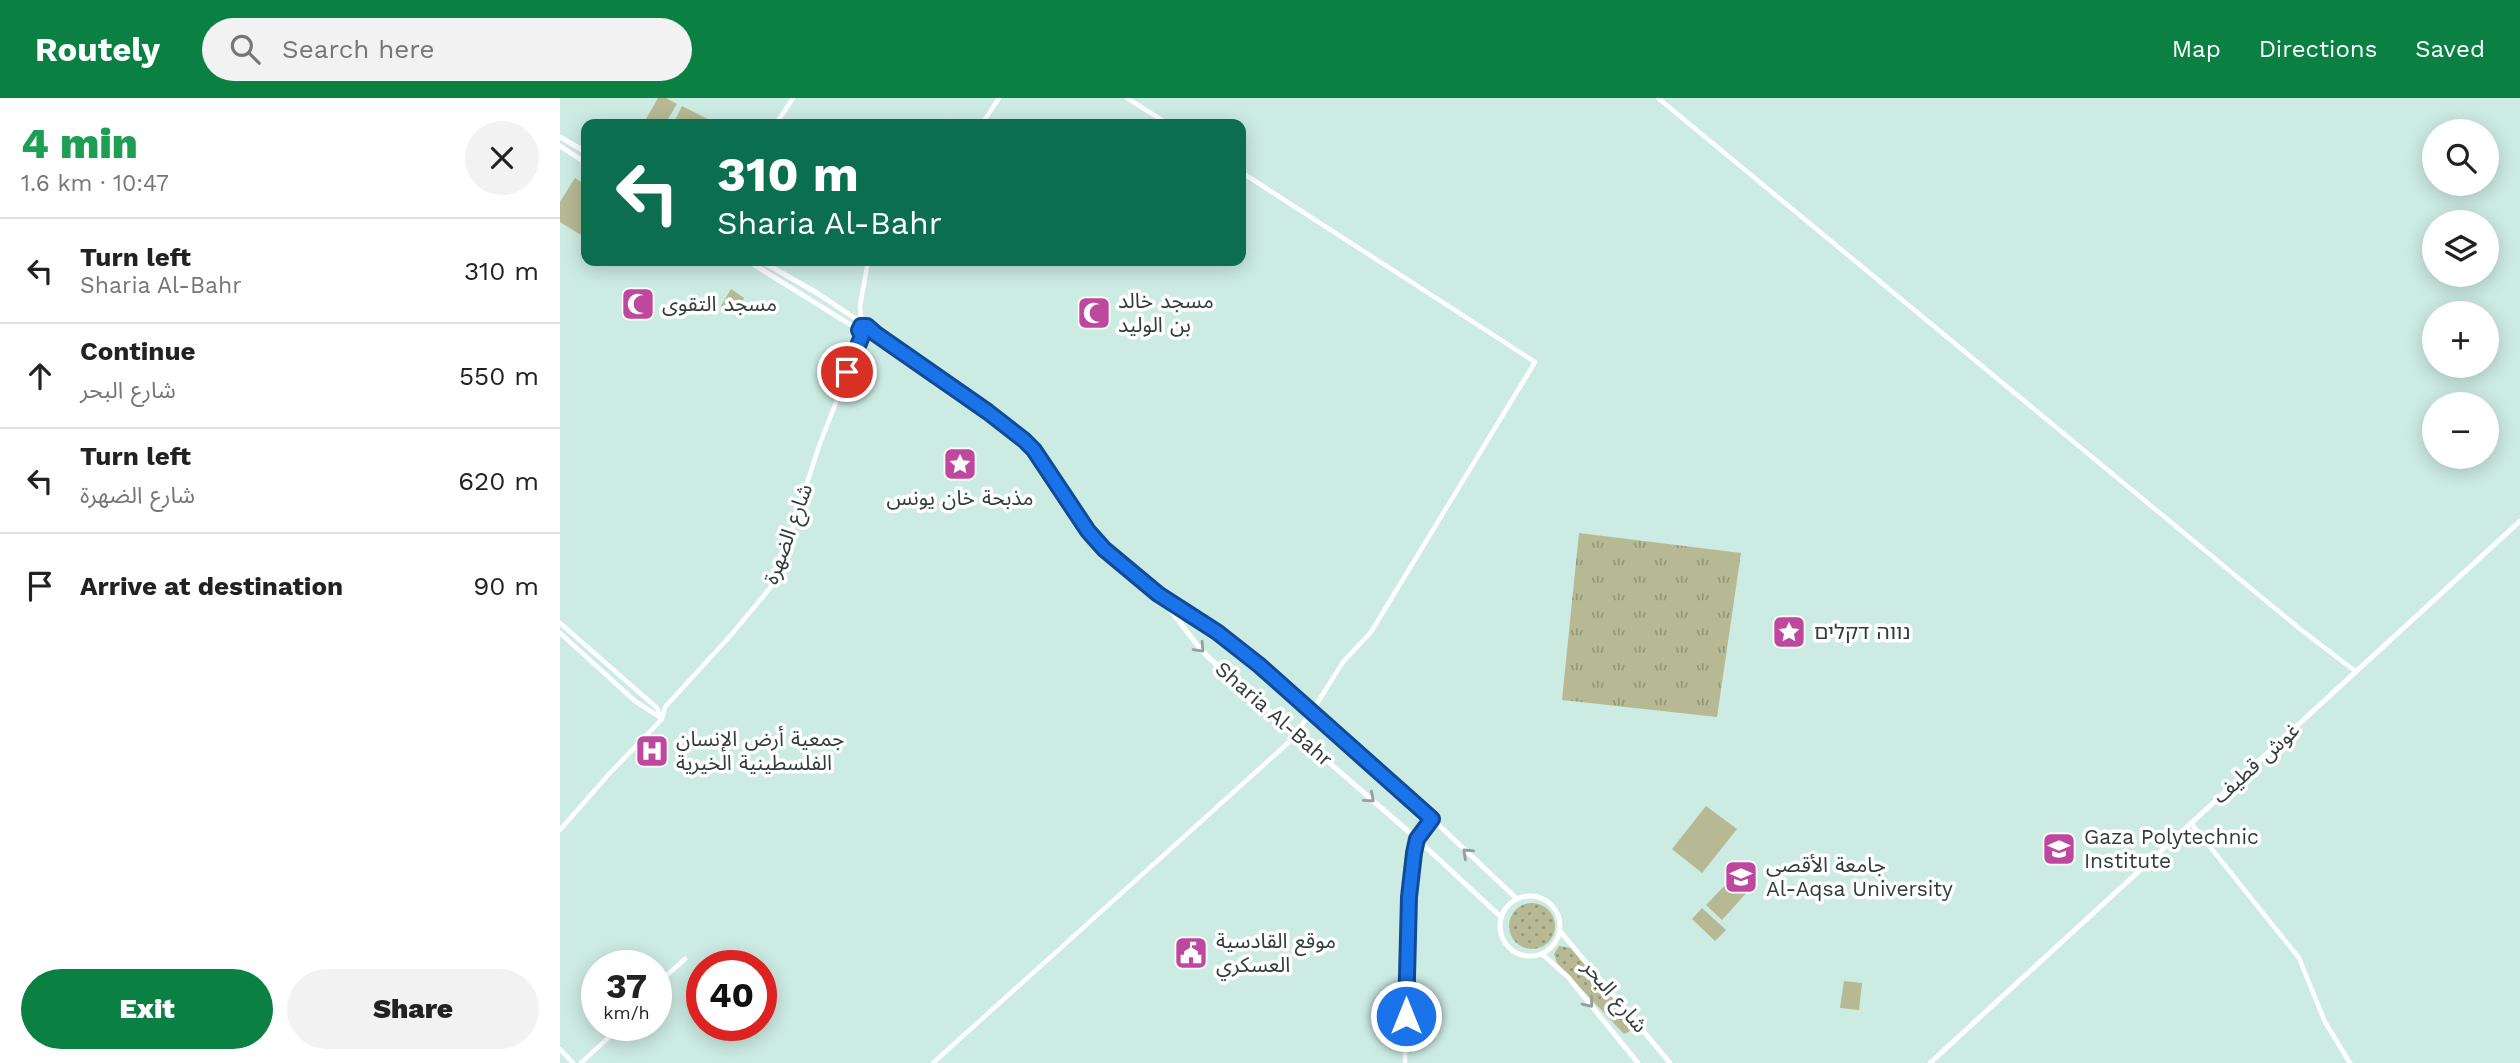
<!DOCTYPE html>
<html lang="en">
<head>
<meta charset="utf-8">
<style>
	:root { --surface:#fff; --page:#f2f2f2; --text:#222; --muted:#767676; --line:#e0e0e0; --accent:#0b8043 }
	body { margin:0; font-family:"Work Sans","Noto Sans Arabic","Noto Sans Hebrew",sans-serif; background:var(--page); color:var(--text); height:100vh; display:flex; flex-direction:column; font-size:26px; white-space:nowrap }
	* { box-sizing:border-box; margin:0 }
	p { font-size:23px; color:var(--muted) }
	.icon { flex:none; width:38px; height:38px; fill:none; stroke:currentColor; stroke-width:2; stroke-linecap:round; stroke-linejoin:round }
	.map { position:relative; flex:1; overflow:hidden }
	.panel { display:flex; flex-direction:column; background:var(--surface); width:560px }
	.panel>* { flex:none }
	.top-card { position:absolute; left:21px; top:21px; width:665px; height:147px; border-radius:14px; box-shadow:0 4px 18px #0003; background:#0b6e4f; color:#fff; overflow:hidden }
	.controls { position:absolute; left:1862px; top:21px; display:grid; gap:14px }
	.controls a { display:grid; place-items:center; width:77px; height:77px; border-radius:50%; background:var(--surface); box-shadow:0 4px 18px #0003; font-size:35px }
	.speed { position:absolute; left:21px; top:852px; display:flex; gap:14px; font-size:35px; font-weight:700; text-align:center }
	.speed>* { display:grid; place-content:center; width:91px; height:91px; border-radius:50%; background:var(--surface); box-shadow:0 4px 18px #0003; line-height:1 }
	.speed small { font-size:18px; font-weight:400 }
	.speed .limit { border:10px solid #d22; background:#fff; color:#111 }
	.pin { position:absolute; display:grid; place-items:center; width:60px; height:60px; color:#fff; margin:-30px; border:4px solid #fff; border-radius:50%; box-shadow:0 2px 7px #0007 }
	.me { position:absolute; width:77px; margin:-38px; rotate:0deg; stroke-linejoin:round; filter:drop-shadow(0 0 5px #0008) }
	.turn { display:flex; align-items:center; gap:24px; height:147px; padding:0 21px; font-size:32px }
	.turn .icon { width:91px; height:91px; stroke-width:2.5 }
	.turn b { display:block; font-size:49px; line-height:60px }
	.round { display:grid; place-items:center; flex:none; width:74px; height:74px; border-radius:37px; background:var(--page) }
	.head { display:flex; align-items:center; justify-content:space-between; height:119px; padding:0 21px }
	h1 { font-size:42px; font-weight:800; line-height:52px; color:#1e9e55 }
	.cta { display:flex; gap:14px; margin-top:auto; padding:14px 21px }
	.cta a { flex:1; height:80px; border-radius:42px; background:var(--accent); color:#fff; font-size:28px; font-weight:800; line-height:80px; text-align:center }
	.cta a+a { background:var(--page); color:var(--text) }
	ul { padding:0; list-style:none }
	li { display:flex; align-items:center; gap:21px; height:105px; padding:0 21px; border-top:2px solid var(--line) }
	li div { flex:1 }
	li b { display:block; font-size:26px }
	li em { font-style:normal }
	header { display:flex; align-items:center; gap:42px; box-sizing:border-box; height:98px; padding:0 35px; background:var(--accent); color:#fff }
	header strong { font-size:33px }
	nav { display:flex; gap:38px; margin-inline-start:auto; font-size:24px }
	.search { width:490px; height:63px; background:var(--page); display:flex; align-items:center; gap:18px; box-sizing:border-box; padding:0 24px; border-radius:38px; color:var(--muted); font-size:26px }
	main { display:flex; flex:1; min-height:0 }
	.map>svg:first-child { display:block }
	.grass { fill:url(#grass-tufts) }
	.garden { fill:url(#garden-dots) }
	.pitch { fill:#b6b994 }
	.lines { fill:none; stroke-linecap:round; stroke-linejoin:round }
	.tertiary { stroke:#fff; stroke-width:4.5 }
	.secondary { stroke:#fff; stroke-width:5 }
	.oneway { stroke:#989e9c }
	.route-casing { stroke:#114b97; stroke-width:18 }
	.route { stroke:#1a73e8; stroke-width:12 }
	.labels { text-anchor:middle; stroke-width:7; stroke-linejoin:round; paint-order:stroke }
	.poi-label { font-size:21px; fill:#303d39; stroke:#fff; text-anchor:start }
	.street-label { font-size:21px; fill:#303d39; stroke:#fff }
</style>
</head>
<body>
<header>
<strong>Routely</strong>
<div class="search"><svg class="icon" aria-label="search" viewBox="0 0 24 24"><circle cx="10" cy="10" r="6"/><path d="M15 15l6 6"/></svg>Search here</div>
<nav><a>Map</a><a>Directions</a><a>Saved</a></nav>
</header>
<main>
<section class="panel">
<div class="head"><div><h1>4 min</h1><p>1.6 km · 10:47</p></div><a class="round"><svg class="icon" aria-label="close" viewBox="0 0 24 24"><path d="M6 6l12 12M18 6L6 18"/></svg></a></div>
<ul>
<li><svg class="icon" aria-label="left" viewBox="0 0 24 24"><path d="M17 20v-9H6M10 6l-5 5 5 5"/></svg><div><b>Turn left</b><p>Sharia Al-Bahr</p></div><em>310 m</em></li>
<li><svg class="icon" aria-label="ahead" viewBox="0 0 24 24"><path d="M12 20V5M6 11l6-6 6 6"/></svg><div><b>Continue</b><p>شارع البحر</p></div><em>550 m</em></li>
<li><svg class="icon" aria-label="left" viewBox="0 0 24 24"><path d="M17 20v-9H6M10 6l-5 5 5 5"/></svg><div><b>Turn left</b><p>شارع الضهرة</p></div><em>620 m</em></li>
<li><svg class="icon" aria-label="arrive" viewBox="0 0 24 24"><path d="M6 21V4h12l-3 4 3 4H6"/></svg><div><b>Arrive at destination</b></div><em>90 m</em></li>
</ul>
<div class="cta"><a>Exit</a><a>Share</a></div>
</section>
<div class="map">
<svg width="1960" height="965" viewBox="0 0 1960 965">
	<defs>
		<pattern id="grass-tufts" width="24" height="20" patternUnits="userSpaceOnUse" patternTransform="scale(1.75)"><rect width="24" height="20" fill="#b6b994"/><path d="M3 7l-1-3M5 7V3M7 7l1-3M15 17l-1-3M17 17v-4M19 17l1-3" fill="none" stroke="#94987a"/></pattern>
		<pattern id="garden-dots" width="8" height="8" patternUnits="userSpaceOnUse" patternTransform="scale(1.75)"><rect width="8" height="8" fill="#b6b994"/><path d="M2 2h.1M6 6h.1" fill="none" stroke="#94987a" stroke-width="1.8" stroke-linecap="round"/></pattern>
	</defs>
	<rect width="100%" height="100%" fill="#ccebe3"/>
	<polygon class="grass" points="1019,435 1181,455 1157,619 1002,602"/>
	<g class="garden">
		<circle cx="972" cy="828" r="23"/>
		<polygon points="999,848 1011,850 1073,924 1072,932 1064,936 997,865 994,856"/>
	</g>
	<g class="pitch">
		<polygon points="98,0 106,0 117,6 105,26 90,26 85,23"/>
		<polygon points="122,8 148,21 145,26 114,24"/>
		<polygon points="15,80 26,87 26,140 0,124 0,104"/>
		<polygon points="171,191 184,200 175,216 161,208"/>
		<polygon points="1146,708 1177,731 1142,775 1112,751"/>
		<polygon points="1174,778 1189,792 1162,822 1146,807"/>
		<polygon points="1142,810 1166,832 1155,843 1132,821"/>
		<polygon points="1284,883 1302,885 1299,912 1280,910"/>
	</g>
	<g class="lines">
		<g class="tertiary">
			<polyline points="567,0 608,26"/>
			<polyline points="1098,0 1740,531 1795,573"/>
			<polyline points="216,26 233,0"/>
			<polyline points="384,26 387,23 393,26"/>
			<polyline points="422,26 439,0"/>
			<polyline points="301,224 300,208 308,163"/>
			<polyline points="0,525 97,610 101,620"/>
			<polyline points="0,535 75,603 101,620"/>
			<polyline points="1631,725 1739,860 1765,924 1790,965"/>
			<polyline points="0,732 49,676 102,621 105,609 171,537 210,490 224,456 259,348 302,238"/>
			<polyline points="96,887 125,861"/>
			<polyline points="0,951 13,965"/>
			<polyline points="21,965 61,928"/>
			<polyline points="373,965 728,645 751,615 783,564 811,534 975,264 681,74"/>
			<polyline points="845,965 846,875 852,769 857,741 872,721"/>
		</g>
		<g class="secondary">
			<polyline points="0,39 26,54"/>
			<polyline points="0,48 26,65"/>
			<polyline points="188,163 299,232"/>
			<polyline points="201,163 257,195 305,227"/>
			<polyline points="310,231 307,239 299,235 301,228 308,229 315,236 441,324 474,353 529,433 544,451 599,496 657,534 699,567 865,714 957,801"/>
			<polyline points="308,238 318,242 395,300 450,336 480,367"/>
			<polyline points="602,501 638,548 649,560 857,741 941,819"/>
			<circle cx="970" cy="828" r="30"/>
			<polyline points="999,832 1110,965"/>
			<polyline points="982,856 1008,879 1078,965"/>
			<polyline points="1370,965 1960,423"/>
		</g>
	</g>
	<defs><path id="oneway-chevron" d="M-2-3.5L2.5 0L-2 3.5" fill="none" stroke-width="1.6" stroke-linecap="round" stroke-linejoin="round" transform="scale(1.75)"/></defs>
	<g class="oneway">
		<use href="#oneway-chevron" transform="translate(640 550) rotate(47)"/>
		<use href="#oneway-chevron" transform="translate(810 700) rotate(41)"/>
		<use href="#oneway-chevron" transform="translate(907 755) rotate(-137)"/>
		<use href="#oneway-chevron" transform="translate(1029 905) rotate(51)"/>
	</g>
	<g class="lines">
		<defs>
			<polyline id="route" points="287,274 302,238 299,232 301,228 307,228 316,236 428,314 464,342 474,352 528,433 544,451 598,496 657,534 699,567 872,721 857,741 854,755 849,799 846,918"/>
		</defs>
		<use href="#route" class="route-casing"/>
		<use href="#route" class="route"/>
	</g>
	<defs>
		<symbol id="mosque-square" viewBox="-11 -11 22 22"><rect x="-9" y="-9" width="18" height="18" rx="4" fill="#be489e" stroke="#fff"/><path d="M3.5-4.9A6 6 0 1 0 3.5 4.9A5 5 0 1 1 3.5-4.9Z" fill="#fff"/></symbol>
		<symbol id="sight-square" viewBox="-11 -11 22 22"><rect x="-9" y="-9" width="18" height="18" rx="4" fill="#be489e" stroke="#fff"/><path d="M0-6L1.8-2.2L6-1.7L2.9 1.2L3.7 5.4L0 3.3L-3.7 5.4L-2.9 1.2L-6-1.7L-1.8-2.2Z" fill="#fff"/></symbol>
		<symbol id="hospital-square" viewBox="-11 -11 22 22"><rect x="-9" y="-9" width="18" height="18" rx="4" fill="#be489e" stroke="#fff"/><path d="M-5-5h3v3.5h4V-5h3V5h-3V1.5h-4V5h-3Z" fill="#fff"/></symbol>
		<symbol id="university-square" viewBox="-11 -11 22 22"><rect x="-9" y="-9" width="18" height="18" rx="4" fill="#be489e" stroke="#fff"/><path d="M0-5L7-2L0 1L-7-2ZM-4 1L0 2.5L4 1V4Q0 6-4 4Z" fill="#fff"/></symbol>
		<symbol id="civic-square" viewBox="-11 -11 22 22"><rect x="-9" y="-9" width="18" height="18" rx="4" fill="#be489e" stroke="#fff"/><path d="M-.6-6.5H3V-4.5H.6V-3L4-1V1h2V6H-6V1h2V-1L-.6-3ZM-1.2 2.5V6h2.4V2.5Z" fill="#fff"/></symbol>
	</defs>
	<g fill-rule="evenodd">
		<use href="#mosque-square" x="59" y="187" width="38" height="38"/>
		<use href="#mosque-square" x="515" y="196" width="38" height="38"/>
		<use href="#sight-square" x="381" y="347" width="38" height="38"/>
		<use href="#sight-square" x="1210" y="515" width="38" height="38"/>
		<use href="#hospital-square" x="73" y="634" width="38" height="38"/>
		<use href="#university-square" x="1480" y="732" width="38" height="38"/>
		<use href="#university-square" x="1162" y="760" width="38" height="38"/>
		<use href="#civic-square" x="612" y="836" width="38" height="38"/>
	</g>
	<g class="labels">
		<g class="poi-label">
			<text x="558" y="210">مسجد خالد<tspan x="558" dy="24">بن الوليد</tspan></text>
			<text x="102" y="213">مسجد التقوى</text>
			<text x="400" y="407" text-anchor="middle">مذبحة خان يونس</text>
			<text x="1254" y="541">נווה דקלים</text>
			<text x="116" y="648">جمعية أرض الإنسان<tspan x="116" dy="24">الفلسطينية الخيرية</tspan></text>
			<text x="1524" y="746">Gaza Polytechnic<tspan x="1524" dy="24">Institute</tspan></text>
			<text x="1206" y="774">جامعة الأقصى<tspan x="1206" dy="24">Al-Aqsa University</tspan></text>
			<text x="656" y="850">موقع القادسية<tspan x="656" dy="24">العسكري</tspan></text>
		</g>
		<g class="street-label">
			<text transform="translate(228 436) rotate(-70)" y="7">شارع الضهرة</text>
			<text transform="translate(714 616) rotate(41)" y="7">Sharia Al-Bahr</text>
			<text transform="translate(1696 665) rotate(-42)" y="7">غوش قطيف</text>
			<text transform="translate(1055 898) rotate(50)" y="7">شارع البحر</text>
		</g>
	</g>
</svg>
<div class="controls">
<a><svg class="icon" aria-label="search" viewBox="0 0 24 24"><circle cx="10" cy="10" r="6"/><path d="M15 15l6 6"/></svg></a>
<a><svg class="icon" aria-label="layers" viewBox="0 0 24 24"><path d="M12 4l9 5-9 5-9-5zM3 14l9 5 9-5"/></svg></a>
<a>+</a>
<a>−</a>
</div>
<div class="speed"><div>37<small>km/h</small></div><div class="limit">40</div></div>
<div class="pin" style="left:287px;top:274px;background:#d93025"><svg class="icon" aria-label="arrive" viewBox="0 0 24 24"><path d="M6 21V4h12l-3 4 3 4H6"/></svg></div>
<svg class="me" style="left:846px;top:918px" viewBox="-20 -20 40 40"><circle r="17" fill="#1a73e8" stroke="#fff" stroke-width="3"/><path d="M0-11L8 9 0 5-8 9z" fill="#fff"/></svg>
<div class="top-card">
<div class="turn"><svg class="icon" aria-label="left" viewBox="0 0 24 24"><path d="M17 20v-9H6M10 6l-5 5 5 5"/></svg><div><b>310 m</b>Sharia Al-Bahr</div></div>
</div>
</div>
</main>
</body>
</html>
